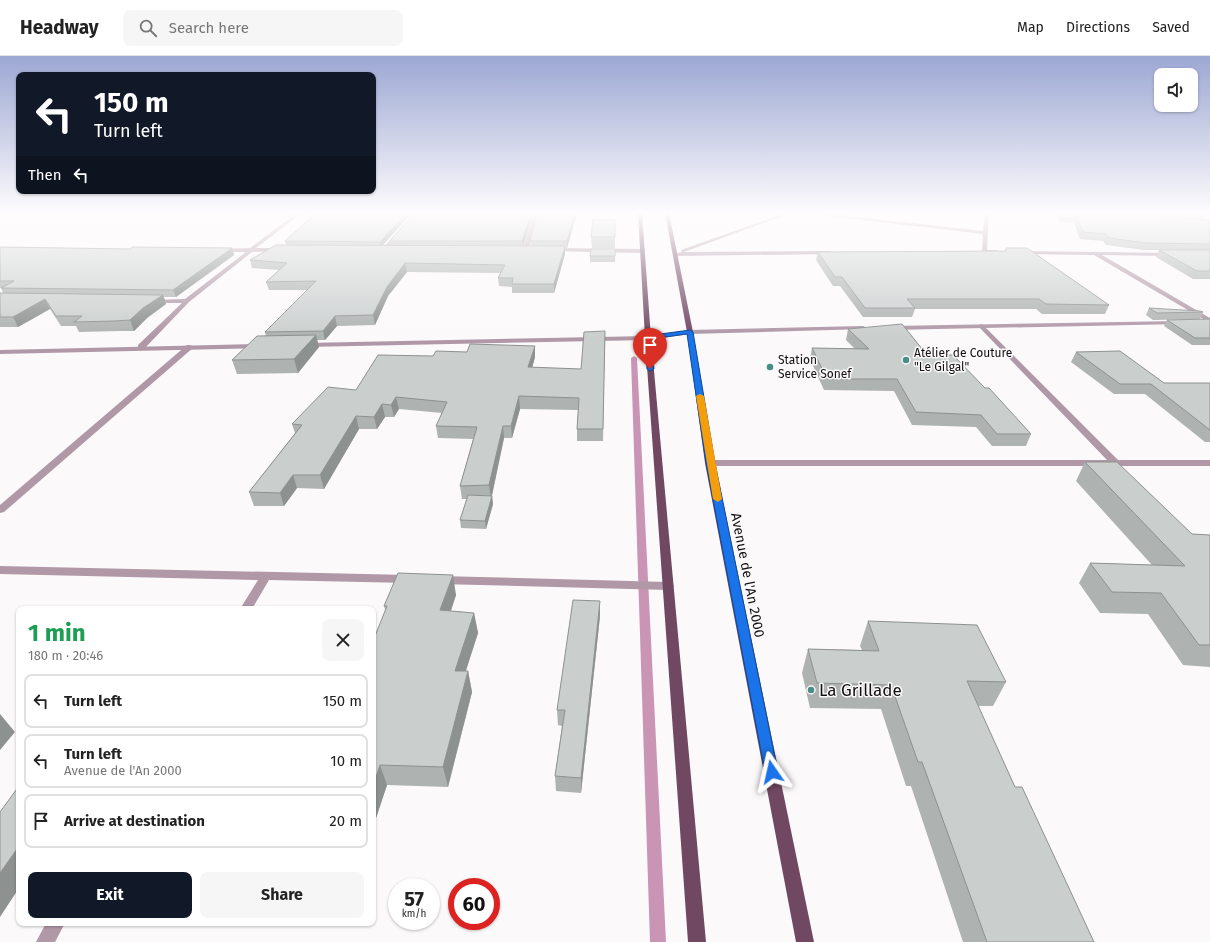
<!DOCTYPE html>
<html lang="en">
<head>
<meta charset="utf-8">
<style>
	:root { --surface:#fff; --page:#f6f6f6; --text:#222; --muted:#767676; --line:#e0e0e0; --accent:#111827 }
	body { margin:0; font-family:"Fira Sans",sans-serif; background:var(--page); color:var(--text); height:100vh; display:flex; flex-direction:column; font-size:15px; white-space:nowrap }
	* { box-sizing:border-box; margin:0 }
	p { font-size:13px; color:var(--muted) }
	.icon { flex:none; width:22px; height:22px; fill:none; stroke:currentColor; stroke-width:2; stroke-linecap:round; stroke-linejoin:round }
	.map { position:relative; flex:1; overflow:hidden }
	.side { position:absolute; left:16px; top:550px; width:360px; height:320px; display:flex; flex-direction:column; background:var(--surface); border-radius:8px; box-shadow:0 1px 3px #0004 }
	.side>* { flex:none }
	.guide { position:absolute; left:16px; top:16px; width:360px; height:122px; border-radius:8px; box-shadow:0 1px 3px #0004; background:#111827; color:#fff; overflow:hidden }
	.buttons { position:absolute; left:1154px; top:12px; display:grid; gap:8px }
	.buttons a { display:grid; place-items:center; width:44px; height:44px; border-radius:8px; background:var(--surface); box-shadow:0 1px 3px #0004; font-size:20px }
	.speed { position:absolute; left:388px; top:822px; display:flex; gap:8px; font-size:20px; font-weight:700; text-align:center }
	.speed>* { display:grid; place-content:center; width:52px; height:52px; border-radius:50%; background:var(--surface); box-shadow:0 1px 3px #0004; line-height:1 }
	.speed small { font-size:10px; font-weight:400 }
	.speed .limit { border:6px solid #d22; background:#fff; color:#111 }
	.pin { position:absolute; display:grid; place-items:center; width:34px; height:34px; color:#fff; margin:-41px -17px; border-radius:50% 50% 50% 0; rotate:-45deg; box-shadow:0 0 4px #0007 }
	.pin .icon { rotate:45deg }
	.me { position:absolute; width:44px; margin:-22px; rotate:349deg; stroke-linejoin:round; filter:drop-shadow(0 0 3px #0008) }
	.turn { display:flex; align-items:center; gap:14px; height:84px; padding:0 12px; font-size:18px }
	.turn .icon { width:52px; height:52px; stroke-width:2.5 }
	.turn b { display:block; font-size:28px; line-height:34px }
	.then { display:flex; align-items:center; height:38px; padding:0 12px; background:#0003; gap:8px; font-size:15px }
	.round { display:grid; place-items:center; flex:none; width:42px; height:42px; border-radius:8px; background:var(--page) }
	.headline { display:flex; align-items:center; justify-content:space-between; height:68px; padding:0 12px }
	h1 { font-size:24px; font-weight:700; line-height:30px; color:#1e9e55 }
	.button { display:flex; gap:8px; margin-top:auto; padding:8px 12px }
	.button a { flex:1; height:46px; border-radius:8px; background:var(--accent); color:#fff; font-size:16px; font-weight:700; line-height:46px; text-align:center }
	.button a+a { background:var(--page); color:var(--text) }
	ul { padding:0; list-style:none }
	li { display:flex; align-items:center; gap:12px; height:54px; margin:0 8px 6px; padding:0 4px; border:2px solid var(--line); border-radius:8px }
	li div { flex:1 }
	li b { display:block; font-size:15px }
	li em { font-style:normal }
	header { display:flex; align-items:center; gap:24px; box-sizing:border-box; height:56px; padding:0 20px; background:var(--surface); border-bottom:1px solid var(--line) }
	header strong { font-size:19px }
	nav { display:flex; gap:22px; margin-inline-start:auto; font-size:14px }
	.search { width:280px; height:36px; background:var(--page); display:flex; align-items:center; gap:10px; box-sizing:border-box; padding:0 14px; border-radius:8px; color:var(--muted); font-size:15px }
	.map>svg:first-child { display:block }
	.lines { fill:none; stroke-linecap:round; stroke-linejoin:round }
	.stream { fill:#ca94b4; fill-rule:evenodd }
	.minor { fill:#b098a6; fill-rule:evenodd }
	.tertiary { fill:#b098a6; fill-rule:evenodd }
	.primary { fill:#704861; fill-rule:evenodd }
	.wall { fill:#aeb2b1 }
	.shaded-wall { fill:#8d9190 }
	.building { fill:#cacfce; stroke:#8d9190 }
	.route { fill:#1a73e8; stroke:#114b97 }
	.slow { fill:#f59e0b }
	.poi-dot { fill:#498e85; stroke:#fcf9fb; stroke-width:1.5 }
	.labels { text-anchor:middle; stroke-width:3; stroke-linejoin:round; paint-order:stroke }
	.far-poi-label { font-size:12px; fill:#131213; stroke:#fcf9fb; text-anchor:start }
	.street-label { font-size:14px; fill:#131213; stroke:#fcf9fb }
	.near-poi-label { font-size:17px; fill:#131213; stroke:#fcf9fb; text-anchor:start }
</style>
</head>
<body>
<header>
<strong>Headway</strong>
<div class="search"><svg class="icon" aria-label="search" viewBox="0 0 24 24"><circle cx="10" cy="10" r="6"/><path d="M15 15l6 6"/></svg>Search here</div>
<nav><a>Map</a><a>Directions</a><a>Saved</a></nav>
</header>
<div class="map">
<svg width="1210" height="886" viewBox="0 0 1210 886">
	<rect width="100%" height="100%" fill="#fcf9fb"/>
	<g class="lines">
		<polygon class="stream" points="634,300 637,302 666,886 650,886 631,302"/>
		<g class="minor">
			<polygon points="297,157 302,157 256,192 280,192 283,194 282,195 252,196 189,246 144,293 138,293 138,289 182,247 152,247 150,246 150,244 185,243 246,196 220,196 218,195 218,193 250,192"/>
			<polygon points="414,157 418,157 386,195 382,195 382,193"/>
			<polygon points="533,157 537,157 529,194 526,196 523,194"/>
			<polygon points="785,157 791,157 684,196 830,195 832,196 832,198 676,200 673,198 682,196 681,194"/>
			<polygon points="809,157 822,157 983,175 985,157 989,157 987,194 997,194 1000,196 997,198 982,197 983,178 811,158"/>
			<polygon points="552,192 642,193 645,195 642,197 550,195 549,194"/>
			<polygon points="1021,195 1173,197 1174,198 1171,200 1102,199 1210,262 1210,267 1094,199 1019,198 1019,196"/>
			<polygon points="981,268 983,269 1118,404 1210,404 1210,410 710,410 705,407 710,404 1107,404 979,271 979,269"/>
			<polygon points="187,289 190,289 194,291 4,456 0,457 0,449"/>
			<polygon points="0,510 408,519 412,520 414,523 412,526 408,527 269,524 252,553 240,553 258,524 0,518"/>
			<polygon points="440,520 668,526 672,527 674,530 672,533 668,534 440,528 436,527 434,524 436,521"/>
			<polygon points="46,867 65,867 55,886 36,886"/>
		</g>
		<g class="tertiary">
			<polygon points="1179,265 1181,266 1181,268 891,274 888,272 891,270"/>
			<polygon points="863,270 865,271 865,273 690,278 648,284 306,291 302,289 306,287 648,280 690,274"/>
			<polygon points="260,288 263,288 263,292 0,298 0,294"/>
		</g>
		<g class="primary">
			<polygon points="638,157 642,157 651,282 706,886 688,886 645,282"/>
			<polygon points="665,157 669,157 693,276 715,407 814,886 796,886 705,407 687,276"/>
		</g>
	</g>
	<g class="wall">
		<polygon points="414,157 533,157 523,190 531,190 530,185 577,157 567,192 565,192 565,198 554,237 512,237 512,231 499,230 498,222 501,217 407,216 388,240 375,269 337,270 325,284 317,284 319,291 298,317 237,318 232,304 266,280 265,276 307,234 269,234 266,226 279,214 252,212 250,204 286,189 285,185 411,158 383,189 391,189 390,185"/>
		<polygon points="1055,157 1203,157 1204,159 1202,164 1210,165 1210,223 1193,223 1156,201 1159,194 1144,194 1106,189 1103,185 1080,183 1074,167 1060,166"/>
		<polygon points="615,164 615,192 592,192 591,181"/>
		<polygon points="0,191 130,193 232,192 234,199 176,241 164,241 166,248 147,262 134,275 119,275 79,276 76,270 61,270 50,253 18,271 0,271 0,237 3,237 1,232 0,232"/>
		<polygon points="1006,192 1109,249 1105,258 1042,258 1036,253 915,253 912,261 863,261 840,230 833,230 816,204 818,196 1005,195"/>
		<polygon points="615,193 615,206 590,206 590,200"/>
		<polygon points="1149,252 1203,256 1200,263 1153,264 1146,259"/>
		<polygon points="1210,263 1210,289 1192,289 1164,270 1167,264"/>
		<polygon points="848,273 927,299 985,332 1031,378 1026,390 992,390 976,371 912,369 894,335 824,334 810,303 812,292 855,293 846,284"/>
		<polygon points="605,275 603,385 577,385 577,373 578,354 520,353 512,382 504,382 492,440 493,448 486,473 461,472 460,464 467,443 462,443 460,430 473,383 438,382 436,370 442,357 399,353 394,361 385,361 377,373 359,373 324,433 297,432 284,450 254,450 249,436 295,377 292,368 356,334 535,301 532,312 581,313"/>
		<polygon points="1076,296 1164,327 1210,327 1210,386 1205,386 1145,338 1114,338 1071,306"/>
		<polygon points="1085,406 1192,478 1210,479 1210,611 1183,609 1148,558 1100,557 1079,527 1090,507 1152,509 1076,425"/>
		<polygon points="456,539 451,555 474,557 478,577 466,615 468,615 472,636 448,731 387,729 373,771 385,553 384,550"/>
		<polygon points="600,560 581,737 556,735 555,720 562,670 558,669 557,654"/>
		<polygon points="868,565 1006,626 993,650 978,650 1015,731 1094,886 963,886 911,730 906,730 881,653 810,652 802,617 808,593 862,594 860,590"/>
	</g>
	<g class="shaded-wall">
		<polygon points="407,157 411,157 411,158 381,191 380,186"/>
		<polygon points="531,157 533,157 523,192 522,185"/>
		<polygon points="575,157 577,157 567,192 567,185"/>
		<polygon points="565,190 565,198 554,237 554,228"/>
		<polygon points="232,192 234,199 176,241 173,234"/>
		<polygon points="405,207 407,216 388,240 375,269 373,259 387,231"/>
		<polygon points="163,239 166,248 147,262 134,275 130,264 143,252"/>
		<polygon points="45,243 50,253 18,271 13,261"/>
		<polygon points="335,260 337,270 325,284 323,275"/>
		<polygon points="316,279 319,291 298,317 294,303"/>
		<polygon points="535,290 535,301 529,323 528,311"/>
		<polygon points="519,340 520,353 512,382 511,370"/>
		<polygon points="396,341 399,353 394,361 391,349"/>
		<polygon points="382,348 385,361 377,373 374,361"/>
		<polygon points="356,360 359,373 324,433 320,419"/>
		<polygon points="503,370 504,382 491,443 489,429"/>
		<polygon points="293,419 297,432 284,450 280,437"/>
		<polygon points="492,440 493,448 486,473 485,465"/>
		<polygon points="453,519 456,539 444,574 440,554"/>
		<polygon points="600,545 600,560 581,737 581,722"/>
		<polygon points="474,557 478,577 459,635 455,615"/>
		<polygon points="468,615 472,636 448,731 443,711"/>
		<polygon points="0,658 15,676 0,694"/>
		<polygon points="380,709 387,729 373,771 373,730"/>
		<polygon points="19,790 19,832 0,861 0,817"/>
	</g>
	<g class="building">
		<polygon points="316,157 407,157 380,186 285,185"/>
		<polygon points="414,157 531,157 522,185 390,185"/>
		<polygon points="537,157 575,157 567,185 530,185"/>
		<polygon points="1061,157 1133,157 1208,164 1210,165 1210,188 1147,187 1109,182 1106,178 1083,176 1077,161 1063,159"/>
		<polygon points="1183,157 1203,157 1204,159"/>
		<polygon points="593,163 615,164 615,181 591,181"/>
		<polygon points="276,189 565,190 554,228 512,228 513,222 498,222 505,209 405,207 387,231 373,259 335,260 323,275 265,276 316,225 266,226 287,207 250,204"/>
		<polygon points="0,191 130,193 133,191 232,192 173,234 1,232 14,225 0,225"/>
		<polygon points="1006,192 1027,192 1109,249 1046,248 1039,243 907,243 915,252 865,252 842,221 835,221 818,196 1006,195"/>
		<polygon points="591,193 615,193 615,200 590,200"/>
		<polygon points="1159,194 1210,194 1210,215 1197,215"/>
		<polygon points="0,237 163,239 143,252 130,264 114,265 74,266 82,260 56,260 45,243 13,261 0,261"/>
		<polygon points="1149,252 1200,255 1203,256 1157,257"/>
		<polygon points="1210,263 1210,282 1195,282 1167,264"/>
		<polygon points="902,268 927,299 953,299 985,332 989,332 1031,378 997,378 981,359 916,356 897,323 827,323 812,292 869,293 848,273"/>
		<polygon points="605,275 603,373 577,373 579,342 519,340 511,370 503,370 489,429 460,430 477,371 436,370 447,346 396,341 391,349 382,348 374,361 356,360 320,419 293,419 280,437 249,436 302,369 292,368 328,331 356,334 378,299 433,300 436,295 467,296 470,288 535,290 528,311 581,313 584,276"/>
		<polygon points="316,279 294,303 232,304 257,280"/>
		<polygon points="1120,295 1164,327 1210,327 1210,374 1151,328 1120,328 1076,296"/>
		<polygon points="1085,406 1117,406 1192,478 1210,479 1210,589 1199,589 1161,537 1112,536 1090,507 1185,510"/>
		<polygon points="468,439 492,440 485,465 460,464"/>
		<polygon points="398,517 453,519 440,554 474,557 455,615 468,615 443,711 380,709 373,730 373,585 387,550 384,550"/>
		<polygon points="573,544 600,545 581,722 555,720 565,654 557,654"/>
		<polygon points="868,565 977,569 1006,626 967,625 1015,731 1022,731 1094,886 987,886 922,706 918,706 891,629 817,627 808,593 879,595"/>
		<polygon points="19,730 19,790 0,817 0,756"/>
	</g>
	<linearGradient id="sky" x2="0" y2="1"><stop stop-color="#9ca7d3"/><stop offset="0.56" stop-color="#fefcfd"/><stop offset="1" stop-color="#fefcfd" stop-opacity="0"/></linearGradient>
	<rect width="1210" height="281" fill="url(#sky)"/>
	<polygon class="route" points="690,274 693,276 715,407 778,716 776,720 772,722 767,720 765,716 706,407 687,278 651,283 654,313 650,315 647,313 646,280"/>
	<polygon class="slow" points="700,338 704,340 722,443 718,446 713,443 696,340"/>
	<g class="poi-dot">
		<circle cx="906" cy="304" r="4"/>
		<circle cx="770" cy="311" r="4"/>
		<circle cx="811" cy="634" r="4"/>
	</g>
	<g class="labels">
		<g class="far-poi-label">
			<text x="914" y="301">Atélier de Couture<tspan x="914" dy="14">"Le Gilgal"</tspan></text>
			<text x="778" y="308">Station<tspan x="778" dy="14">Service Sonef</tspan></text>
		</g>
		<g class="street-label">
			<text transform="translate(748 519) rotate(79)" y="5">Avenue de l'An 2000</text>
		</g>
		<g class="near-poi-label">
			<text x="819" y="640">La Grillade</text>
		</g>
	</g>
</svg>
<div class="buttons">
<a><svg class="icon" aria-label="sound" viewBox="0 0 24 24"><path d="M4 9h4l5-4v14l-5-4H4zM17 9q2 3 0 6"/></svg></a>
</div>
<div class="speed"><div>57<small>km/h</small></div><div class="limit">60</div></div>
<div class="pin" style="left:650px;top:313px;background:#d93025"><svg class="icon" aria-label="arrive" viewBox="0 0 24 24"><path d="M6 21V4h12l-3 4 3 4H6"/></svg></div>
<svg class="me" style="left:772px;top:716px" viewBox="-20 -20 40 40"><path d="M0-17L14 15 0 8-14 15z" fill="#1a73e8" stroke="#fff" stroke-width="4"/></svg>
<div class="guide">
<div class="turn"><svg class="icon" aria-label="left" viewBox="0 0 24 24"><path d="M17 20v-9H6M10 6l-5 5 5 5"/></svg><div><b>150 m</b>Turn left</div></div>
<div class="then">Then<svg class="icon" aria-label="left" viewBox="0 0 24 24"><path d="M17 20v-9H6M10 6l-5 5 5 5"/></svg></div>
</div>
<section class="side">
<div class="headline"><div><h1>1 min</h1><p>180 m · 20:46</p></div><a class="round"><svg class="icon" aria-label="close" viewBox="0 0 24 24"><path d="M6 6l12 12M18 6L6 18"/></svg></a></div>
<ul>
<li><svg class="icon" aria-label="left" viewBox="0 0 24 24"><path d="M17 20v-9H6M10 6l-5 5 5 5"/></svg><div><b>Turn left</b></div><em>150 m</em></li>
<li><svg class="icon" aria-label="left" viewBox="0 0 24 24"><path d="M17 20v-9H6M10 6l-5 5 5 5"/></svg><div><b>Turn left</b><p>Avenue de l'An 2000</p></div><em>10 m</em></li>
<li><svg class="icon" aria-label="arrive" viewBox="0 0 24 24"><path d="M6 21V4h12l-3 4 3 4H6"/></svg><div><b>Arrive at destination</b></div><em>20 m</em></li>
</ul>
<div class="button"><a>Exit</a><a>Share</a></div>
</section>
</div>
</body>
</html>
